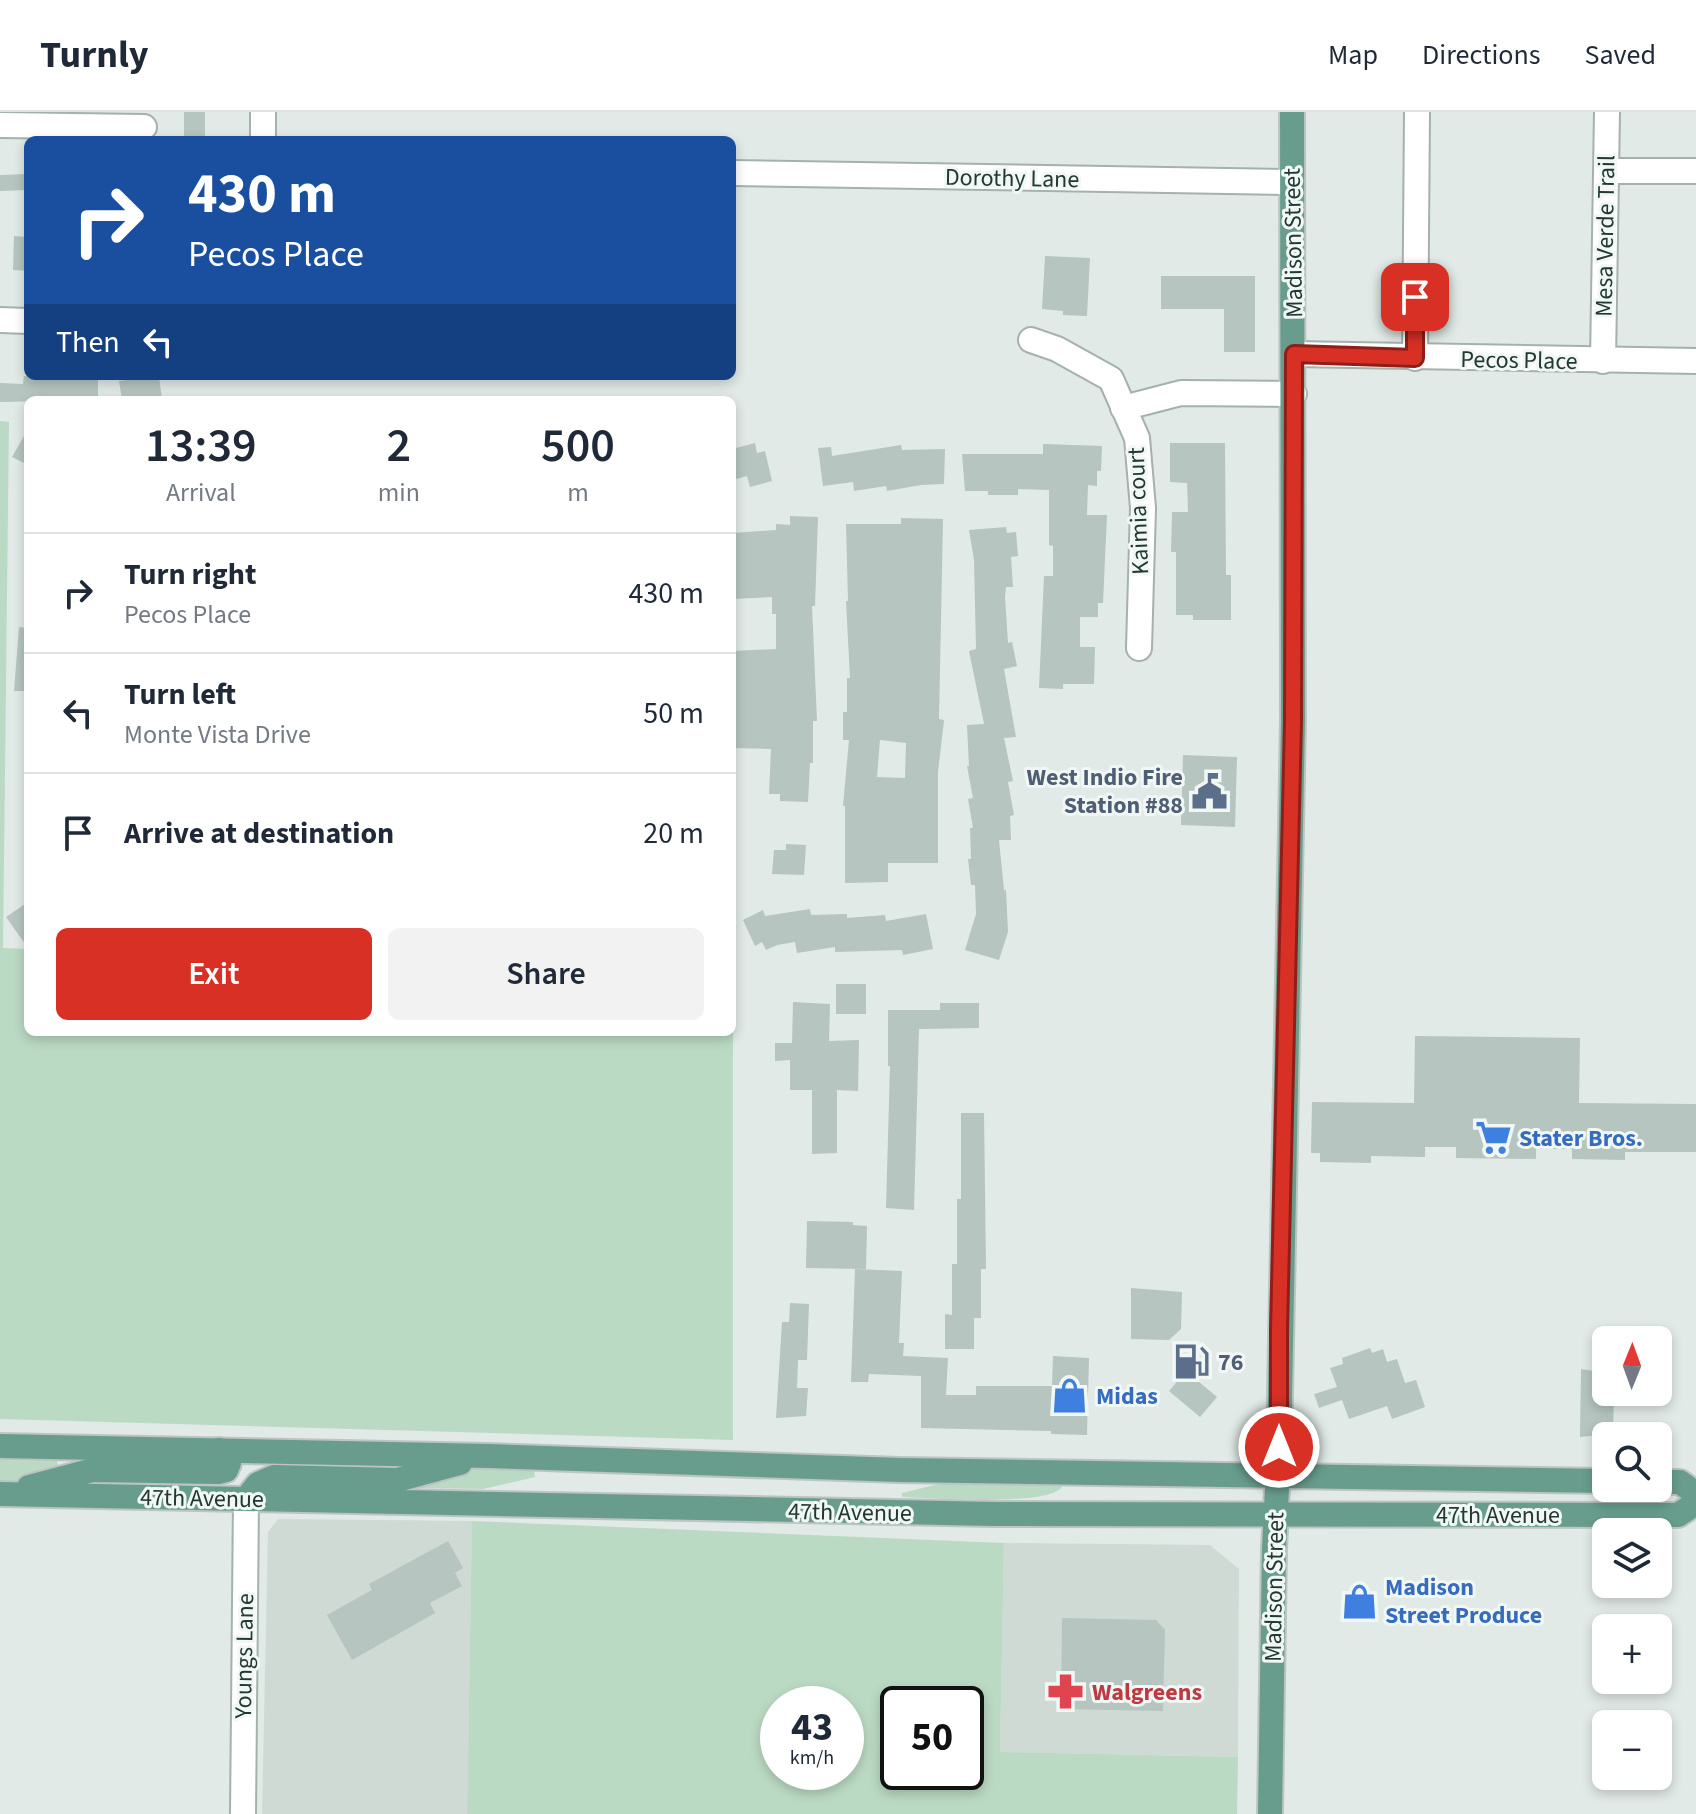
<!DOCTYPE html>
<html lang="en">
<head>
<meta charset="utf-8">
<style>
	:root { --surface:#fff; --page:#f2f2f3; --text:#1f2937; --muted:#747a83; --line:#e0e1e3; --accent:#d93025 }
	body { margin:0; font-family:"Source Sans 3",sans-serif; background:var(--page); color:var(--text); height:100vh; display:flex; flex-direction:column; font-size:30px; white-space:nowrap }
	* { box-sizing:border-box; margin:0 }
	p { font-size:26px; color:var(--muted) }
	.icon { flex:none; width:44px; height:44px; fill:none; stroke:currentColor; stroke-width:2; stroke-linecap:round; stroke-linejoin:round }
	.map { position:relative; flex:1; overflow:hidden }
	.details { position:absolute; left:24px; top:284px; width:712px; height:640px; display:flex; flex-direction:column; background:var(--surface); border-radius:12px; box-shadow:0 4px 12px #0003 }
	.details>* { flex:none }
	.top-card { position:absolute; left:24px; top:24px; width:712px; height:244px; border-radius:12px; box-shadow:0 4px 12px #0003; background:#1a4fa0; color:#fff; overflow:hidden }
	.needle { width:52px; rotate:1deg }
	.controls { position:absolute; left:1592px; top:1214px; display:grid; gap:16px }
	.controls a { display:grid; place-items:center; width:80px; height:80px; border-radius:12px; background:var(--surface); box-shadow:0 4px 12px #0003; font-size:40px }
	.speed { position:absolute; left:760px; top:1574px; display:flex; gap:16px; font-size:40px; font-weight:700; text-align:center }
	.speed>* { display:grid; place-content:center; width:104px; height:104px; border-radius:50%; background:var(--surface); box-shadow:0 4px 12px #0003; line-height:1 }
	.speed small { font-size:20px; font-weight:400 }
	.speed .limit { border:4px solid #111; border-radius:12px; background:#fff; color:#111 }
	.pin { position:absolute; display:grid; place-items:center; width:68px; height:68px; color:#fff; margin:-34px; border-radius:16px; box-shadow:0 4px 12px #0006 }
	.me { position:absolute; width:88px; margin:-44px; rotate:0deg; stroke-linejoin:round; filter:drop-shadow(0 0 6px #0008) }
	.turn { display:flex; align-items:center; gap:28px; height:168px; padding:0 32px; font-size:36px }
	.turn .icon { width:104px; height:104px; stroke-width:2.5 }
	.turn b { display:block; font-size:56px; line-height:68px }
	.then { display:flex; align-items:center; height:76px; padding:0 32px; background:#0003; gap:16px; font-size:30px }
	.eta { display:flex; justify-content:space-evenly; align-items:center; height:136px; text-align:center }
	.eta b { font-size:48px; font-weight:600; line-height:56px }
	.action { display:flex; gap:16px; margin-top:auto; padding:16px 32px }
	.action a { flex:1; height:92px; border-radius:12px; background:var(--accent); color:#fff; font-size:32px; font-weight:600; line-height:92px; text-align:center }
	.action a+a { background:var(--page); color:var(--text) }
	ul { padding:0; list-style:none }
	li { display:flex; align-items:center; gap:24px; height:120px; padding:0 32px; border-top:2px solid var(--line) }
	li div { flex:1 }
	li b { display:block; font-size:30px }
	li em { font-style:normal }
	header { display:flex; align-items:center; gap:48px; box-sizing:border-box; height:112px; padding:0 40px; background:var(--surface); border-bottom:2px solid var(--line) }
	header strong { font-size:38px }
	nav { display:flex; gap:44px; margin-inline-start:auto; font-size:28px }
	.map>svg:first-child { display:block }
	.built { fill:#cfdad5 }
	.green { fill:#bbdac3; fill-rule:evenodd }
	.building { fill:#b6c5bf; fill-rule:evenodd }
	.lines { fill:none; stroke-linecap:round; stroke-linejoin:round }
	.minor-casing { stroke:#a4b1ad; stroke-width:28 }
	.major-casing { stroke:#bdc4c2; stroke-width:28 }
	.minor { stroke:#fff; stroke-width:24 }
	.major { stroke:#689d8e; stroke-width:24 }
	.route-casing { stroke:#8d1f18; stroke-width:20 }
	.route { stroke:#d93025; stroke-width:14 }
	.labels { text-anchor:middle; stroke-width:6; stroke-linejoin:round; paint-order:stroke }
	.street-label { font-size:24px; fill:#223933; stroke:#f1f7f4 }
	.service-label { font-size:24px; font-weight:bold; fill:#4e5e75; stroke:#f1f7f4; text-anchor:end }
	.shop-label { font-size:24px; font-weight:bold; fill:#366cbe; stroke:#f1f7f4; text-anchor:start }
	.health-label { font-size:24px; font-weight:bold; fill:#be3a42; stroke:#f1f7f4; text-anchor:start }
</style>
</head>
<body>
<header>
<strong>Turnly</strong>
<nav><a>Map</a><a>Directions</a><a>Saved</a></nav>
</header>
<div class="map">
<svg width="1696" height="1702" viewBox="0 0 1696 1702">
	<rect width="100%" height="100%" fill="#e1eae6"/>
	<g class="built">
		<polygon points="278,1407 472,1409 467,1702 262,1702 268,1420"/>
		<polygon points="1004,1431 1210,1433 1239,1457 1238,1645 1000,1640"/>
	</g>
	<g class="green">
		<polygon points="0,309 9,310 3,836 28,837 28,920 732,920 733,855 733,1328 0,1307"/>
		<polygon points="0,1348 57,1349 59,1359 20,1369 0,1369"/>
		<polygon points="470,1357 534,1358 535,1365 483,1377 418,1376 417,1370"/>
		<path d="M955,1368l106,4 1,3c-15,20 -131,11 -160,10v-4z"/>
		<path d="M472,1409l532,22 -4,209 238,5 -1,57h-770zM778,1592h68v68h-68zM898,1592h68v68h-68z"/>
	</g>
	<g class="building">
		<rect x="184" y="0" width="21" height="28"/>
		<polygon points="28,62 28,78 0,79 0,63"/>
		<polygon points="14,124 28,125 28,159 13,158"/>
		<polygon points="1045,144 1090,146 1087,204 1063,203 1063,199 1042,197"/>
		<polygon points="1161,164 1255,164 1255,240 1224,240 1224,197 1161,197"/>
		<polygon points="24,264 80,268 80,264 98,264 98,288 0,290 0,271 23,272"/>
		<polygon points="140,264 159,264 162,288 122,288 119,269 141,266"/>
		<polygon points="28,317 28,353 12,345"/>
		<polygon points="755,331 757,341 765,339 772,369 750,375 747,364 732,368 732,337"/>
		<polygon points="1170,331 1225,331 1226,463 1231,463 1231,508 1193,508 1193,503 1176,503 1176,440 1171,440 1172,400 1188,400 1187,371 1170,370"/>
		<polygon points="1043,332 1102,334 1101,359 1097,359 1097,374 1088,373 1087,403 1107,403 1103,491 1098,491 1098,505 1080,505 1080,535 1095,535 1094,572 1063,572 1063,577 1039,576 1044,464 1053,464 1053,434 1049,433 1049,378 1018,377 1018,383 988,383 988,379 965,379 962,342 1043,342"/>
		<polygon points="901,333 902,338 945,337 944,372 921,373 887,379 886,374 854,379 853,370 823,374 818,336 831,335 832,344"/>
		<polygon points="790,404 818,405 815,494 812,494 817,609 813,609 813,651 810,651 808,690 780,689 780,682 769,682 771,637 732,636 732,539 776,537 776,502 772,502 772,485 732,487 732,421 776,418 776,412 790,413"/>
		<path d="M901,406l42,1 -4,200 5,1 -6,52v91h-50v19l-43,1v-77h-2l6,-66h-6v-28h4v-34h3l-4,-77h2l-2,-77h55zM880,628l26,3 -1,35 -28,-1z"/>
		<polygon points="1006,415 1007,421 1016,420 1018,444 1011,445 1013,475 1006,475 1005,485 1008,531 1012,530 1017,554 1004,557 1016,625 1004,626 1013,669 1008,670 1014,703 1010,704 1011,728 999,728 1004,778 1006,778 1008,820 999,848 965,838 976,802 975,773 971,773 968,747 971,747 970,716 973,716 968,687 973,686 967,654 969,654 967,613 984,612 969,539 976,537 974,448 969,418"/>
		<polygon points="19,515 28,516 28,579 14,579"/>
		<polygon points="1183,643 1237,645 1235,715 1181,713"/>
		<polygon points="786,732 806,733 804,763 772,762 774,738 786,738"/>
		<polygon points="28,790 28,836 6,805"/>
		<polygon points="810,797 811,803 847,802 847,806 885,803 886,809 926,802 933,837 903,843 902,838 835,840 835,835 797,841 795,830 777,833 766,838 762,830 755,834 743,808 763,798 765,804"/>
		<rect x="836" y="872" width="30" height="30"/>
		<polygon points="793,890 830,892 829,929 859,928 858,979 837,978 837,1041 812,1042 812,978 790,978 790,948 775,949 775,931 792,931"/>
		<polygon points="940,891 979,891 979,916 919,917 914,1098 886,1096 890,954 888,954 888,898 940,898"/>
		<polygon points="1415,924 1580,926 1579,991 1696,992 1696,1040 1625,1040 1625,1048 1572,1047 1572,1037 1536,1037 1536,1047 1456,1046 1456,1035 1425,1035 1425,1045 1371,1044 1371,1051 1320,1050 1320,1041 1311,1041 1312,990 1414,991"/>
		<polygon points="961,1001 984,1001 986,1157 981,1157 981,1206 974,1206 974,1237 945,1237 945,1202 952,1203 952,1152 957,1152 957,1087 961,1087"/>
		<polygon points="807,1109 853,1110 853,1113 867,1114 866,1157 806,1156"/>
		<polygon points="855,1157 902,1159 899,1231 904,1231 903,1244 948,1246 946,1283 976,1283 976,1274 1052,1274 1053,1244 1089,1246 1087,1323 1051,1322 1051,1319 921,1316 921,1264 869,1262 868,1270 851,1270"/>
		<polygon points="1131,1176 1182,1180 1181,1217 1169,1228 1131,1227"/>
		<polygon points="790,1191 809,1192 807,1248 798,1248 797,1276 808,1276 806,1304 776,1306 782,1210 789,1210"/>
		<polygon points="1370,1236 1372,1241 1383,1237 1387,1250 1397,1247 1405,1271 1416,1268 1425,1295 1392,1307 1387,1294 1349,1307 1342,1288 1319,1296 1314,1282 1337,1275 1330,1256 1343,1252 1342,1246"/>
		<polygon points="1581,1257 1606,1261 1606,1280 1614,1280 1613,1322 1580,1325"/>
		<polygon points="1186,1259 1217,1285 1200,1305 1169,1279"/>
		<polygon points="448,1429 463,1456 455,1461 462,1474 430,1491 435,1501 352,1548 327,1503 372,1478 369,1472"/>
		<polygon points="1362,1473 1375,1484 1355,1505 1343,1494"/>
		<polygon points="1062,1506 1156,1508 1165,1518 1163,1599 1061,1597"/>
	</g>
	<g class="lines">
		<defs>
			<g id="minor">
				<polyline points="0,13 144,15"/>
				<polyline points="263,28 263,0"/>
				<polyline points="1607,59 1696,59"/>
				<polyline points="732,61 1292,70"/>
				<polyline points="0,208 28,209"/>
				<polyline points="1031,228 1057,237 1111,267 1137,326 1143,396 1139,536"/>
				<polyline points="1294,242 1696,249"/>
				<polyline points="1415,246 1417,0"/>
				<polyline points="1603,249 1607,0"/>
				<polyline points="1123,296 1181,281 1294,282"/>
				<polyline points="243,1702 246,1387"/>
			</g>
			<g id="major">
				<polyline points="0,1334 489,1344 900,1358 1606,1369"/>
				<polyline points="1658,1370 1680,1370 1696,1382"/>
				<polyline points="29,1375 93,1358 218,1360 226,1358 229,1351 227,1344 219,1338"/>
				<polyline points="0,1382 994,1402 1678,1403 1696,1391"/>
				<polyline points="246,1387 258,1372 274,1365 397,1368 460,1351"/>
				<polyline points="1270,1702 1274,1437 1279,1335 1293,609 1292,0"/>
			</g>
		</defs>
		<use href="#minor" class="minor-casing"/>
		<use href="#major" class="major-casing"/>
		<use href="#minor" class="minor"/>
		<use href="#major" class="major"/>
	</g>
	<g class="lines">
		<defs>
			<polyline id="route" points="1279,1335 1279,1218 1293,609 1294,242 1415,246 1415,185"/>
		</defs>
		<use href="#route" class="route-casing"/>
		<use href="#route" class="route"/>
	</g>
	<defs>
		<symbol id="civic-bare" viewBox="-9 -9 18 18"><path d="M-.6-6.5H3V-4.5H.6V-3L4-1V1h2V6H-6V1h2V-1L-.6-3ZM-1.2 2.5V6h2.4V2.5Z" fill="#5c6f8a" stroke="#f1f7f4" stroke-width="2.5" paint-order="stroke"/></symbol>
		<symbol id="supermarket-bare" viewBox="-9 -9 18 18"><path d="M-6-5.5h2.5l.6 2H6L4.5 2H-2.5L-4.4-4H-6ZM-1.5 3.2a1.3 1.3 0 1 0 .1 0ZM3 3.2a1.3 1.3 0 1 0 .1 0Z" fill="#3f7fe0" stroke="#f1f7f4" stroke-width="2.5" paint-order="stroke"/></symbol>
		<symbol id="fuel-bare" viewBox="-9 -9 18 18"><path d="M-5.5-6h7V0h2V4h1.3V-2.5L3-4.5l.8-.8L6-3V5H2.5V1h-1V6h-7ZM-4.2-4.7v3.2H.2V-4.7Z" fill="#5c6f8a" stroke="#f1f7f4" stroke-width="2.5" paint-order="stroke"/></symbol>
		<symbol id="shop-bare" viewBox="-9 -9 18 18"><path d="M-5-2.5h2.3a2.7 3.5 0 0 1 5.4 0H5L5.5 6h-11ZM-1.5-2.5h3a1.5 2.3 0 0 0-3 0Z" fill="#3f7fe0" stroke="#f1f7f4" stroke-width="2.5" paint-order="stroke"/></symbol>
		<symbol id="pharmacy-bare" viewBox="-9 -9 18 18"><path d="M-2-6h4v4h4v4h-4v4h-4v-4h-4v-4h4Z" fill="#e0444e" stroke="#f1f7f4" stroke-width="2.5" paint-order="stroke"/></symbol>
	</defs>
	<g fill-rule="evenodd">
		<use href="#civic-bare" x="1184" y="654" width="51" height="51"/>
		<use href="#supermarket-bare" x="1468" y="1000" width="51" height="51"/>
		<use href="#fuel-bare" x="1166" y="1224" width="51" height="51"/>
		<use href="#shop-bare" x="1044" y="1258" width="51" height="51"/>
		<use href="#shop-bare" x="1334" y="1464" width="51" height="51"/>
		<use href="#pharmacy-bare" x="1040" y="1554" width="51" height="51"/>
	</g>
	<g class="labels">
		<g class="street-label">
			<text transform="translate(1012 66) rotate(1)" y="8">Dorothy Lane</text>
			<text transform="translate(1605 124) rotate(-89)" y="8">Mesa Verde Trail</text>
			<text transform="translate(1293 131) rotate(-91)" y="8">Madison Street</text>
			<text transform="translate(1519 248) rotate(1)" y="8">Pecos Place</text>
			<text transform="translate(1138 399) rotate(-92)" y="8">Kaimia court</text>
			<text transform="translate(202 1386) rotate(1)" y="8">47th Avenue</text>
			<text transform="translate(850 1400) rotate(1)" y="8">47th Avenue</text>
			<text x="1498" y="1411">47th Avenue</text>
			<text transform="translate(1274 1475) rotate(-89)" y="8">Madison Street</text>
			<text transform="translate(244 1544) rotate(-89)" y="8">Youngs Lane</text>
		</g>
		<g class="service-label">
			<text x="1183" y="673">West Indio Fire<tspan x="1183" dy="28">Station #88</tspan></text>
			<text x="1218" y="1258" text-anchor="start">76</text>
		</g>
		<g class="shop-label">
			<text x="1519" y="1034">Stater Bros.</text>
			<text x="1096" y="1292">Midas</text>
			<text x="1385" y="1483">Madison<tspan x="1385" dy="28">Street Produce</tspan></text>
		</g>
		<g class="health-label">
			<text x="1092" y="1588">Walgreens</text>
		</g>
	</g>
</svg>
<div class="controls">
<a><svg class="needle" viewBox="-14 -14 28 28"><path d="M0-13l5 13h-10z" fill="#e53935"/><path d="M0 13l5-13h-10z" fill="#747a83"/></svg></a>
<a><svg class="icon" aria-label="search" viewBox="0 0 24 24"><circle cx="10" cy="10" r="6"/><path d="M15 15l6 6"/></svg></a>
<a><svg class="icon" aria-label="layers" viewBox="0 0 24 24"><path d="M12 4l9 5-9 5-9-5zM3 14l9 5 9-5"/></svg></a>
<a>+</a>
<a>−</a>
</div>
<div class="speed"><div>43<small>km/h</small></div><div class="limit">50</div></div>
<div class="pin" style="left:1415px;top:185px;background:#d93025"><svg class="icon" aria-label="arrive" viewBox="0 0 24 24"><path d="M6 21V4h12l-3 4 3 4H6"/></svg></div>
<svg class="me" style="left:1279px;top:1335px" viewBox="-20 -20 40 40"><circle r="17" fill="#d93025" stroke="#fff" stroke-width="3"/><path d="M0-11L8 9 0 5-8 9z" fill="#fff"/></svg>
<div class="top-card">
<div class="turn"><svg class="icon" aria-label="right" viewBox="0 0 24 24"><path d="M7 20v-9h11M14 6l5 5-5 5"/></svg><div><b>430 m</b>Pecos Place</div></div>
<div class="then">Then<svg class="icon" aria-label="left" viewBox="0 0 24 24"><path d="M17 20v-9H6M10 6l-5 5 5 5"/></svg></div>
</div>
<section class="details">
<div class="eta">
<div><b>13:39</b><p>Arrival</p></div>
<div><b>2</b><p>min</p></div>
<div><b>500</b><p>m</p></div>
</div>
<ul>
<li><svg class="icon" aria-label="right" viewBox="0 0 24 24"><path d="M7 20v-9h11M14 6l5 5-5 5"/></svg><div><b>Turn right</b><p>Pecos Place</p></div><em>430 m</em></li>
<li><svg class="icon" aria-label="left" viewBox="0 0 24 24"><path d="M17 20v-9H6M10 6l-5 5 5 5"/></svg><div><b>Turn left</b><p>Monte Vista Drive</p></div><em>50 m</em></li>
<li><svg class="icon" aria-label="arrive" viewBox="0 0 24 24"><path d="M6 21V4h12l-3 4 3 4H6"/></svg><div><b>Arrive at destination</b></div><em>20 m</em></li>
</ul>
<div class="action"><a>Exit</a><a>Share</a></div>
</section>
</div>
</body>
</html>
